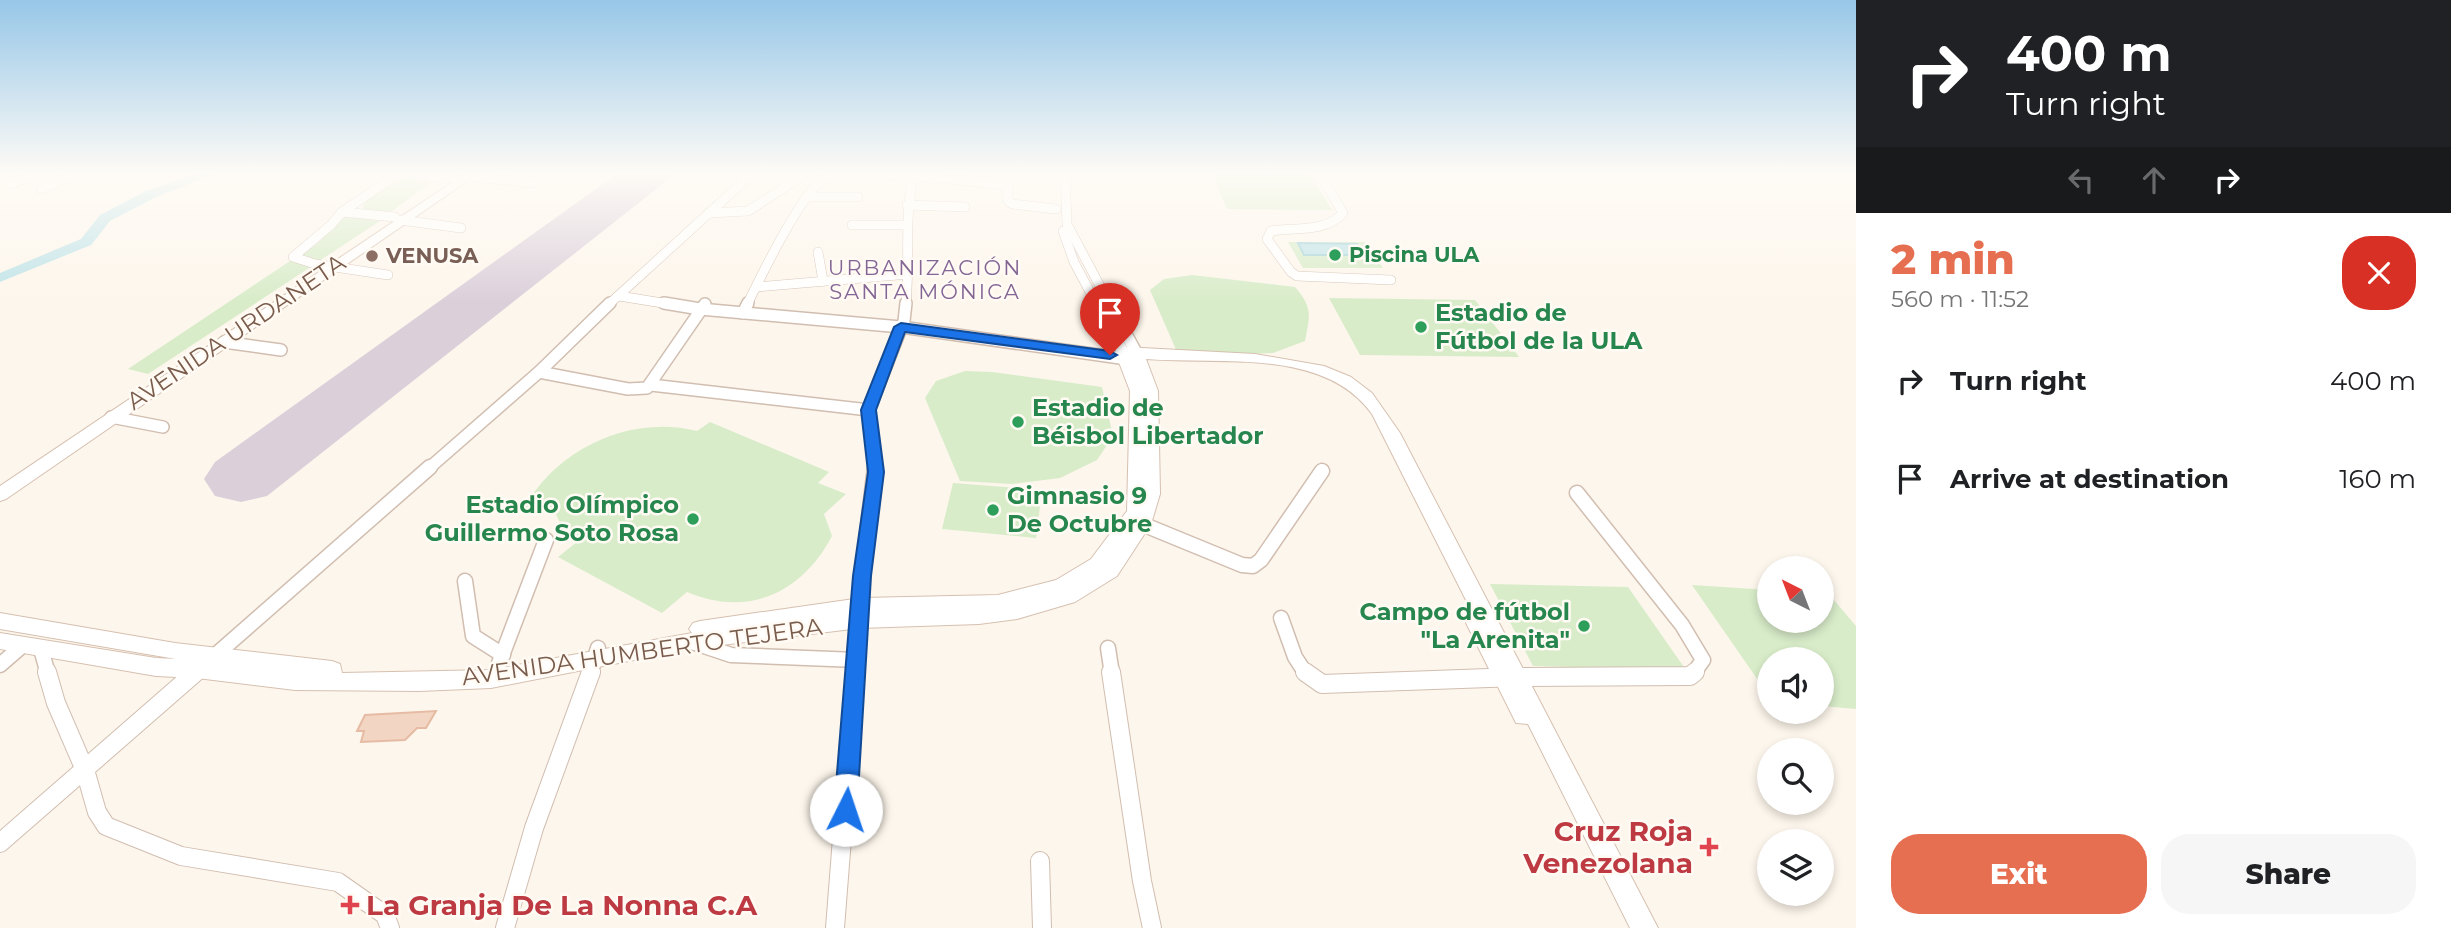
<!DOCTYPE html>
<html lang="en">
<head>
<meta charset="utf-8">
<style>
	:root { --surface:#fff; --page:#f6f6f6; --text:#202124; --muted:#757577; --accent:#e76f51 }
	body { margin:0; font-family:Montserrat,sans-serif; background:var(--page); color:var(--text); height:100vh; display:flex; flex-direction:column; font-size:26px; white-space:nowrap }
	* { box-sizing:border-box; margin:0 }
	p { font-size:23px; color:var(--muted) }
	.icon { flex:none; width:38px; height:38px; fill:none; stroke:currentColor; stroke-width:2; stroke-linecap:round; stroke-linejoin:round }
	.map { position:relative; flex:1; overflow:hidden }
	.details { display:flex; flex-direction:column; background:var(--surface); width:595px }
	.details>* { flex:none }
	.guide { background:#202124; color:#fff; overflow:hidden }
	.needle { width:46px; rotate:318deg }
	.buttons { position:absolute; left:1757px; top:556px; display:grid; gap:14px }
	.buttons a { display:grid; place-items:center; width:77px; height:77px; border-radius:50%; background:var(--surface); box-shadow:0 4px 10px #0003; font-size:35px }
	.pin { position:absolute; display:grid; place-items:center; width:60px; height:60px; color:#fff; margin:-72px -30px; border-radius:50% 50% 50% 0; rotate:-45deg; box-shadow:0 0 7px #0007 }
	.pin .icon { rotate:45deg }
	.me { position:absolute; width:77px; margin:-38px; rotate:4deg; stroke-linejoin:round; filter:drop-shadow(0 0 5px #0008) }
	.turn { display:flex; align-items:center; gap:24px; height:147px; padding:0 35px; font-size:32px }
	.turn .icon { width:91px; height:91px; stroke-width:2.5 }
	.turn b { display:block; font-size:49px; line-height:60px }
	.lanes { display:flex; align-items:center; height:66px; padding:0 35px; background:#0003; justify-content:center; gap:35px; direction:ltr }
	.lanes .off { opacity:.35 }
	.round { display:grid; place-items:center; flex:none; width:74px; height:74px; border-radius:28px; background:var(--page) }
	.headline { display:flex; align-items:center; justify-content:space-between; height:119px; padding:0 35px }
	h1 { font-size:42px; font-weight:800; line-height:52px; color:var(--accent) }
	.primary-button { display:flex; gap:14px; margin-top:auto; padding:14px 35px }
	.primary-button a { flex:1; height:80px; border-radius:28px; background:var(--accent); color:#fff; font-size:28px; font-weight:800; line-height:80px; text-align:center }
	.primary-button a+a { background:var(--page); color:var(--text) }
	ul { padding:0; list-style:none }
	li { display:flex; align-items:center; gap:21px; height:98px; padding:0 35px }
	li div { flex:1 }
	li b { display:block; font-size:26px }
	li em { font-style:normal }
	main { display:flex; flex:1; min-height:0 }
	.map>svg:first-child { display:block }
	.green { fill:#d8ecc9 }
	.water { fill:#bfe3e8; stroke:#a5d3da; stroke-width:2 }
	.lines { fill:none; stroke-linecap:round; stroke-linejoin:round }
	.river { fill:#bfe3e8; fill-rule:evenodd }
	.runway { fill:#dbcfda; fill-rule:evenodd }
	.building { fill:#f3d5c3; stroke:#e6bba3; stroke-width:2 }
	.street-far3-casing { stroke:#d1beb0; stroke-width:10 }
	.street-far2-casing { stroke:#d1beb0; stroke-width:14 }
	.street-far1-casing { stroke:#d1beb0; stroke-width:17 }
	.street-casing { stroke:#d1beb0; stroke-width:20 }
	.secondary-casing { stroke:#d6c0b0; stroke-width:2 }
	.street-far3 { stroke:#fff; stroke-width:9 }
	.street-far2 { stroke:#fff; stroke-width:11 }
	.street-far1 { stroke:#fff; stroke-width:14 }
	.street { stroke:#fff; stroke-width:18 }
	.secondary { fill:#fff; fill-rule:evenodd }
	.route { fill:#1a73e8; stroke:#114b97; stroke-width:2 }
	.leisure-dot { fill:#2e9e5b; stroke:#fffaf3; stroke-width:2.5 }
	.education-dot { fill:#8d6e63; stroke:#fffaf3; stroke-width:2.5 }
	.health-dot { fill:#e0444e; stroke:#fffaf3; stroke-width:2.5 }
	.labels { text-anchor:middle; stroke-width:5; stroke-linejoin:round; paint-order:stroke }
	.far-leisure-label { font-size:21px; font-weight:bold; fill:#27864d; stroke:#fffaf3; text-anchor:start }
	.far-education-label { font-size:21px; font-weight:bold; fill:#785e54; stroke:#fffaf3; text-anchor:start }
	.far-neighbourhood-label { font-size:21px; letter-spacing:2px; fill:#846695; stroke:#fffaf3 }
	.leisure-label { font-size:24px; font-weight:bold; fill:#27864d; stroke:#fffaf3; text-anchor:start }
	.street-label { font-size:24px; fill:#7a5c4d; stroke:#fffaf3 }
	.near-health-label { font-size:28px; font-weight:bold; fill:#be3a42; stroke:#fffaf3; text-anchor:end }
</style>
</head>
<body>
<main>
<div class="map">
<svg width="1856" height="928" viewBox="0 0 1856 928">
	<rect width="100%" height="100%" fill="#fdf6ec"/>
	<g class="green">
		<polygon points="1212,173 1309,173 1332,210 1227,209"/>
		<polygon points="399,178 432,182 389,213 362,209 367,198"/>
		<polygon points="346,216 380,221 319,261 300,256 317,244"/>
		<polygon points="1288,242 1365,242 1383,268 1303,268"/>
		<polygon points="290,261 312,266 148,374 128,369"/>
		<path d="M1192,275l103,12c18,21 15,28 10,54l-32,12 -46,2 -50,-3 -27,-62 14,-11z"/>
		<polygon points="1329,298 1475,300 1519,357 1360,355"/>
		<polygon points="965,371 992,372 1102,387 1113,436 1097,460 1060,478 1012,484 960,481 925,398 936,381"/>
		<path d="M710,422l119,50 -11,11 28,11 -22,20 8,22c-30,57 -84,82 -145,56l-25,21 -104,-56 24,-19 -19,-10 -10,-19h-29c31,-60 107,-95 173,-78z"/>
		<polygon points="953,483 1042,490 1036,538 942,529"/>
		<polygon points="1490,584 1628,587 1686,670 1533,666"/>
		<polygon points="1692,585 1769,590 1769,621 1822,621 1822,593 1828,593 1856,626 1856,709 1822,706 1822,660 1769,660 1769,696"/>
	</g>
	<polygon class="water" points="1298,243 1357,244 1365,255 1304,255"/>
	<g class="lines">
		<polygon class="river" points="199,173 216,173 156,197 110,221 91,245 0,282 0,273 81,239 100,215 146,191"/>
		<polygon class="runway" points="618,173 671,173 664,183 267,496 241,502 215,496 204,479 215,462"/>
	</g>
	<polygon class="building" points="436,711 426,728 417,728 405,740 361,742 364,731 357,731 365,715"/>
	<g class="lines">
		<defs>
			<g id="street-far3">
				<polyline points="1007,173 1008,201 1012,204 1056,209"/>
				<polyline points="1065,173 1067,224 1110,305"/>
				<path d="M1319,173l24,40c-18,20 -47,14 -72,18l-4,8 24,33 6,4 94,4"/>
				<polyline points="398,174 457,178"/>
				<polyline points="469,176 535,183"/>
				<polyline points="11,184 39,173"/>
				<polyline points="41,189 80,173"/>
				<polyline points="807,197 858,197"/>
				<polyline points="907,205 965,207"/>
				<polyline points="342,212 395,217"/>
				<polyline points="709,213 748,211 807,173"/>
				<polyline points="400,220 461,228"/>
				<polyline points="852,225 907,225"/>
				<polyline points="1063,231 1074,262 1097,305"/>
				<polyline points="818,252 823,281"/>
				<polyline points="388,275 315,264 293,257 331,225 342,212 399,173"/>
				<polyline points="757,287 909,274"/>
				<polyline points="619,296 675,305"/>
				<polyline points="608,305 753,173"/>
				<path d="M747,305c14,-29 51,-106 74,-124 22,-17 152,1 185,4"/>
				<path d="M906,305c4,-43 -2,-86 7,-128"/>
			</g>
			<g id="street-far2">
				<polyline points="664,303 700,309 901,327 1127,359"/>
				<polyline points="1096,303 1123,352"/>
				<polyline points="1109,303 1137,354"/>
				<polyline points="743,313 748,303"/>
				<polyline points="224,342 281,350"/>
				<polyline points="539,372 628,389 647,388 705,304"/>
				<polyline points="651,385 869,410"/>
				<polyline points="111,417 163,427"/>
				<polyline points="428,469 539,372 610,303"/>
				<polyline points="876,469 869,410 904,321 906,303"/>
			</g>
			<g id="street-far1">
				<polyline points="1577,493 1682,625 1703,660 1693,674"/>
				<polyline points="1142,524 1242,565 1253,566 1261,560 1322,471"/>
				<polyline points="465,581 473,636 503,655"/>
				<polyline points="1281,618 1295,657 1306,674"/>
				<polyline points="692,642 731,655 857,660"/>
				<polyline points="1108,648 1112,674"/>
				<polyline points="41,649 48,674"/>
				<polyline points="0,665 23,645"/>
				<polyline points="498,666 546,540"/>
				<polyline points="194,674 430,467"/>
				<polyline points="590,674 598,648"/>
				<polyline points="855,674 862,576 875,467"/>
			</g>
			<g id="street">
				<polyline points="47,672 56,703 85,770 97,812 106,826 181,856 338,882 385,915 390,928"/>
				<polyline points="1111,672 1142,881 1152,928"/>
				<polyline points="1305,672 1322,684 1517,677 1690,676 1695,672"/>
				<polyline points="0,843 196,672"/>
				<polyline points="1040,861 1042,928"/>
				<polyline points="505,928 534,828 591,672"/>
				<polyline points="835,928 855,672"/>
			</g>
			<g id="secondary">
				<polygon points="466,173 479,173 6,499 0,501 0,486"/>
				<path d="M1123,347l132,7 69,12 27,11 21,16 28,40 258,495h-28l-102,-204 -12,-1 -50,-100 3,-6 5,-1 -102,-202c-48,-67 -153,-49 -226,-55l12,32 2,103 -9,30 -34,52 -42,26 -58,17 -38,5 -119,4 -170,21 -199,39 -72,3 -124,-1 -98,-12 -41,-2 -156,-27v-16l156,25 20,1 -176,-30v-16l175,30 157,18 8,3 2,9 149,-3 201,-37 -3,-4 4,-6 7,-2 161,-23 137,-3 58,-15 35,-21 36,-48 3,-120 -15,-39z"/>
			</g>
		</defs>
		<use href="#street-far3" class="street-far3-casing"/>
		<use href="#street-far2" class="street-far2-casing"/>
		<use href="#street-far1" class="street-far1-casing"/>
		<use href="#street" class="street-casing"/>
		<use href="#secondary" class="secondary-casing"/>
		<use href="#street-far3" class="street-far3"/>
		<use href="#street-far2" class="street-far2"/>
		<use href="#street-far1" class="street-far1"/>
		<use href="#street" class="street"/>
		<use href="#secondary" class="secondary"/>
	</g>
	<linearGradient id="sky" x2="0" y2="1"><stop stop-color="#97c7e8"/><stop offset="0.57" stop-color="#fefbf6"/><stop offset="1" stop-color="#fefbf6" stop-opacity="0"/></linearGradient>
	<rect width="1856" height="303" fill="url(#sky)"/>
	<polygon class="route" points="901,323 1110,351 1117,355 1110,359 905,332 876,410 884,472 871,576 857,810 854,817 846,820 838,817 834,810 853,576 868,472 861,410 894,327"/>
	<g class="leisure-dot">
		<circle cx="1335" cy="255" r="7"/>
		<circle cx="1421" cy="327" r="7"/>
		<circle cx="1018" cy="422" r="7"/>
		<circle cx="993" cy="510" r="7"/>
		<circle cx="693" cy="519" r="7"/>
		<circle cx="1584" cy="626" r="7"/>
	</g>
	<circle class="education-dot" cx="372" cy="256" r="7"/>
	<g class="health-dot">
		<path d="M1705.5 836.5h7v7h7v7h-7v7h-7v-7h-7v-7h7z"/>
		<path d="M346.5 894.5h7v7h7v7h-7v7h-7v-7h-7v-7h7z"/>
	</g>
	<g class="labels">
		<g class="far-leisure-label">
			<text x="1349" y="262">Piscina ULA</text>
		</g>
		<g class="far-education-label">
			<text x="386" y="263">VENUSA</text>
		</g>
		<g class="far-neighbourhood-label">
			<text x="925" y="275">URBANIZACIÓN<tspan x="925" dy="24">SANTA MÓNICA</tspan></text>
		</g>
		<g class="leisure-label">
			<text x="1435" y="321">Estadio de<tspan x="1435" dy="28">Fútbol de la ULA</tspan></text>
			<text x="1032" y="416">Estadio de<tspan x="1032" dy="28">Béisbol Libertador</tspan></text>
			<text x="1007" y="504">Gimnasio 9<tspan x="1007" dy="28">De Octubre</tspan></text>
			<text x="679" y="513" text-anchor="end">Estadio Olímpico<tspan x="679" dy="28">Guillermo Soto Rosa</tspan></text>
			<text x="1570" y="620" text-anchor="end">Campo de fútbol<tspan x="1570" dy="28">"La Arenita"</tspan></text>
		</g>
		<g class="street-label">
			<text transform="translate(236 332) rotate(-34)" y="8">AVENIDA URDANETA</text>
			<text transform="translate(642 652) rotate(-8)" y="8">AVENIDA HUMBERTO TEJERA</text>
		</g>
		<g class="near-health-label">
			<text x="1693" y="841">Cruz Roja<tspan x="1693" dy="32">Venezolana</tspan></text>
			<text x="366" y="915" text-anchor="start">La Granja De La Nonna C.A</text>
		</g>
	</g>
</svg>
<div class="buttons">
<a><svg class="needle" viewBox="-14 -14 28 28"><path d="M0-13l5 13h-10z" fill="#e53935"/><path d="M0 13l5-13h-10z" fill="#757577"/></svg></a>
<a><svg class="icon" aria-label="sound" viewBox="0 0 24 24"><path d="M4 9h4l5-4v14l-5-4H4zM17 9q2 3 0 6"/></svg></a>
<a><svg class="icon" aria-label="search" viewBox="0 0 24 24"><circle cx="10" cy="10" r="6"/><path d="M15 15l6 6"/></svg></a>
<a><svg class="icon" aria-label="layers" viewBox="0 0 24 24"><path d="M12 4l9 5-9 5-9-5zM3 14l9 5 9-5"/></svg></a>
</div>
<div class="pin" style="left:1110px;top:355px;background:#d93025"><svg class="icon" aria-label="arrive" viewBox="0 0 24 24"><path d="M6 21V4h12l-3 4 3 4H6"/></svg></div>
<svg class="me" style="left:846px;top:810px" viewBox="-20 -20 40 40"><circle r="19" fill="#fff"/><path d="M0-13L10 11 0 6-10 11z" fill="#1a73e8"/></svg>
</div>
<section class="details">
<div class="guide">
<div class="turn"><svg class="icon" aria-label="right" viewBox="0 0 24 24"><path d="M7 20v-9h11M14 6l5 5-5 5"/></svg><div><b>400 m</b>Turn right</div></div>
<div class="lanes"><svg class="icon off" aria-label="left" viewBox="0 0 24 24"><path d="M17 20v-9H6M10 6l-5 5 5 5"/></svg><svg class="icon off" aria-label="ahead" viewBox="0 0 24 24"><path d="M12 20V5M6 11l6-6 6 6"/></svg><svg class="icon" aria-label="right" viewBox="0 0 24 24"><path d="M7 20v-9h11M14 6l5 5-5 5"/></svg></div>
</div>
<div class="headline"><div><h1>2 min</h1><p>560 m · 11:52</p></div><a class="round" style="background:#d93025;color:#fff"><svg class="icon" aria-label="close" viewBox="0 0 24 24"><path d="M6 6l12 12M18 6L6 18"/></svg></a></div>
<ul>
<li><svg class="icon" aria-label="right" viewBox="0 0 24 24"><path d="M7 20v-9h11M14 6l5 5-5 5"/></svg><div><b>Turn right</b></div><em>400 m</em></li>
<li><svg class="icon" aria-label="arrive" viewBox="0 0 24 24"><path d="M6 21V4h12l-3 4 3 4H6"/></svg><div><b>Arrive at destination</b></div><em>160 m</em></li>
</ul>
<div class="primary-button"><a>Exit</a><a>Share</a></div>
</section>
</main>
</body>
</html>
